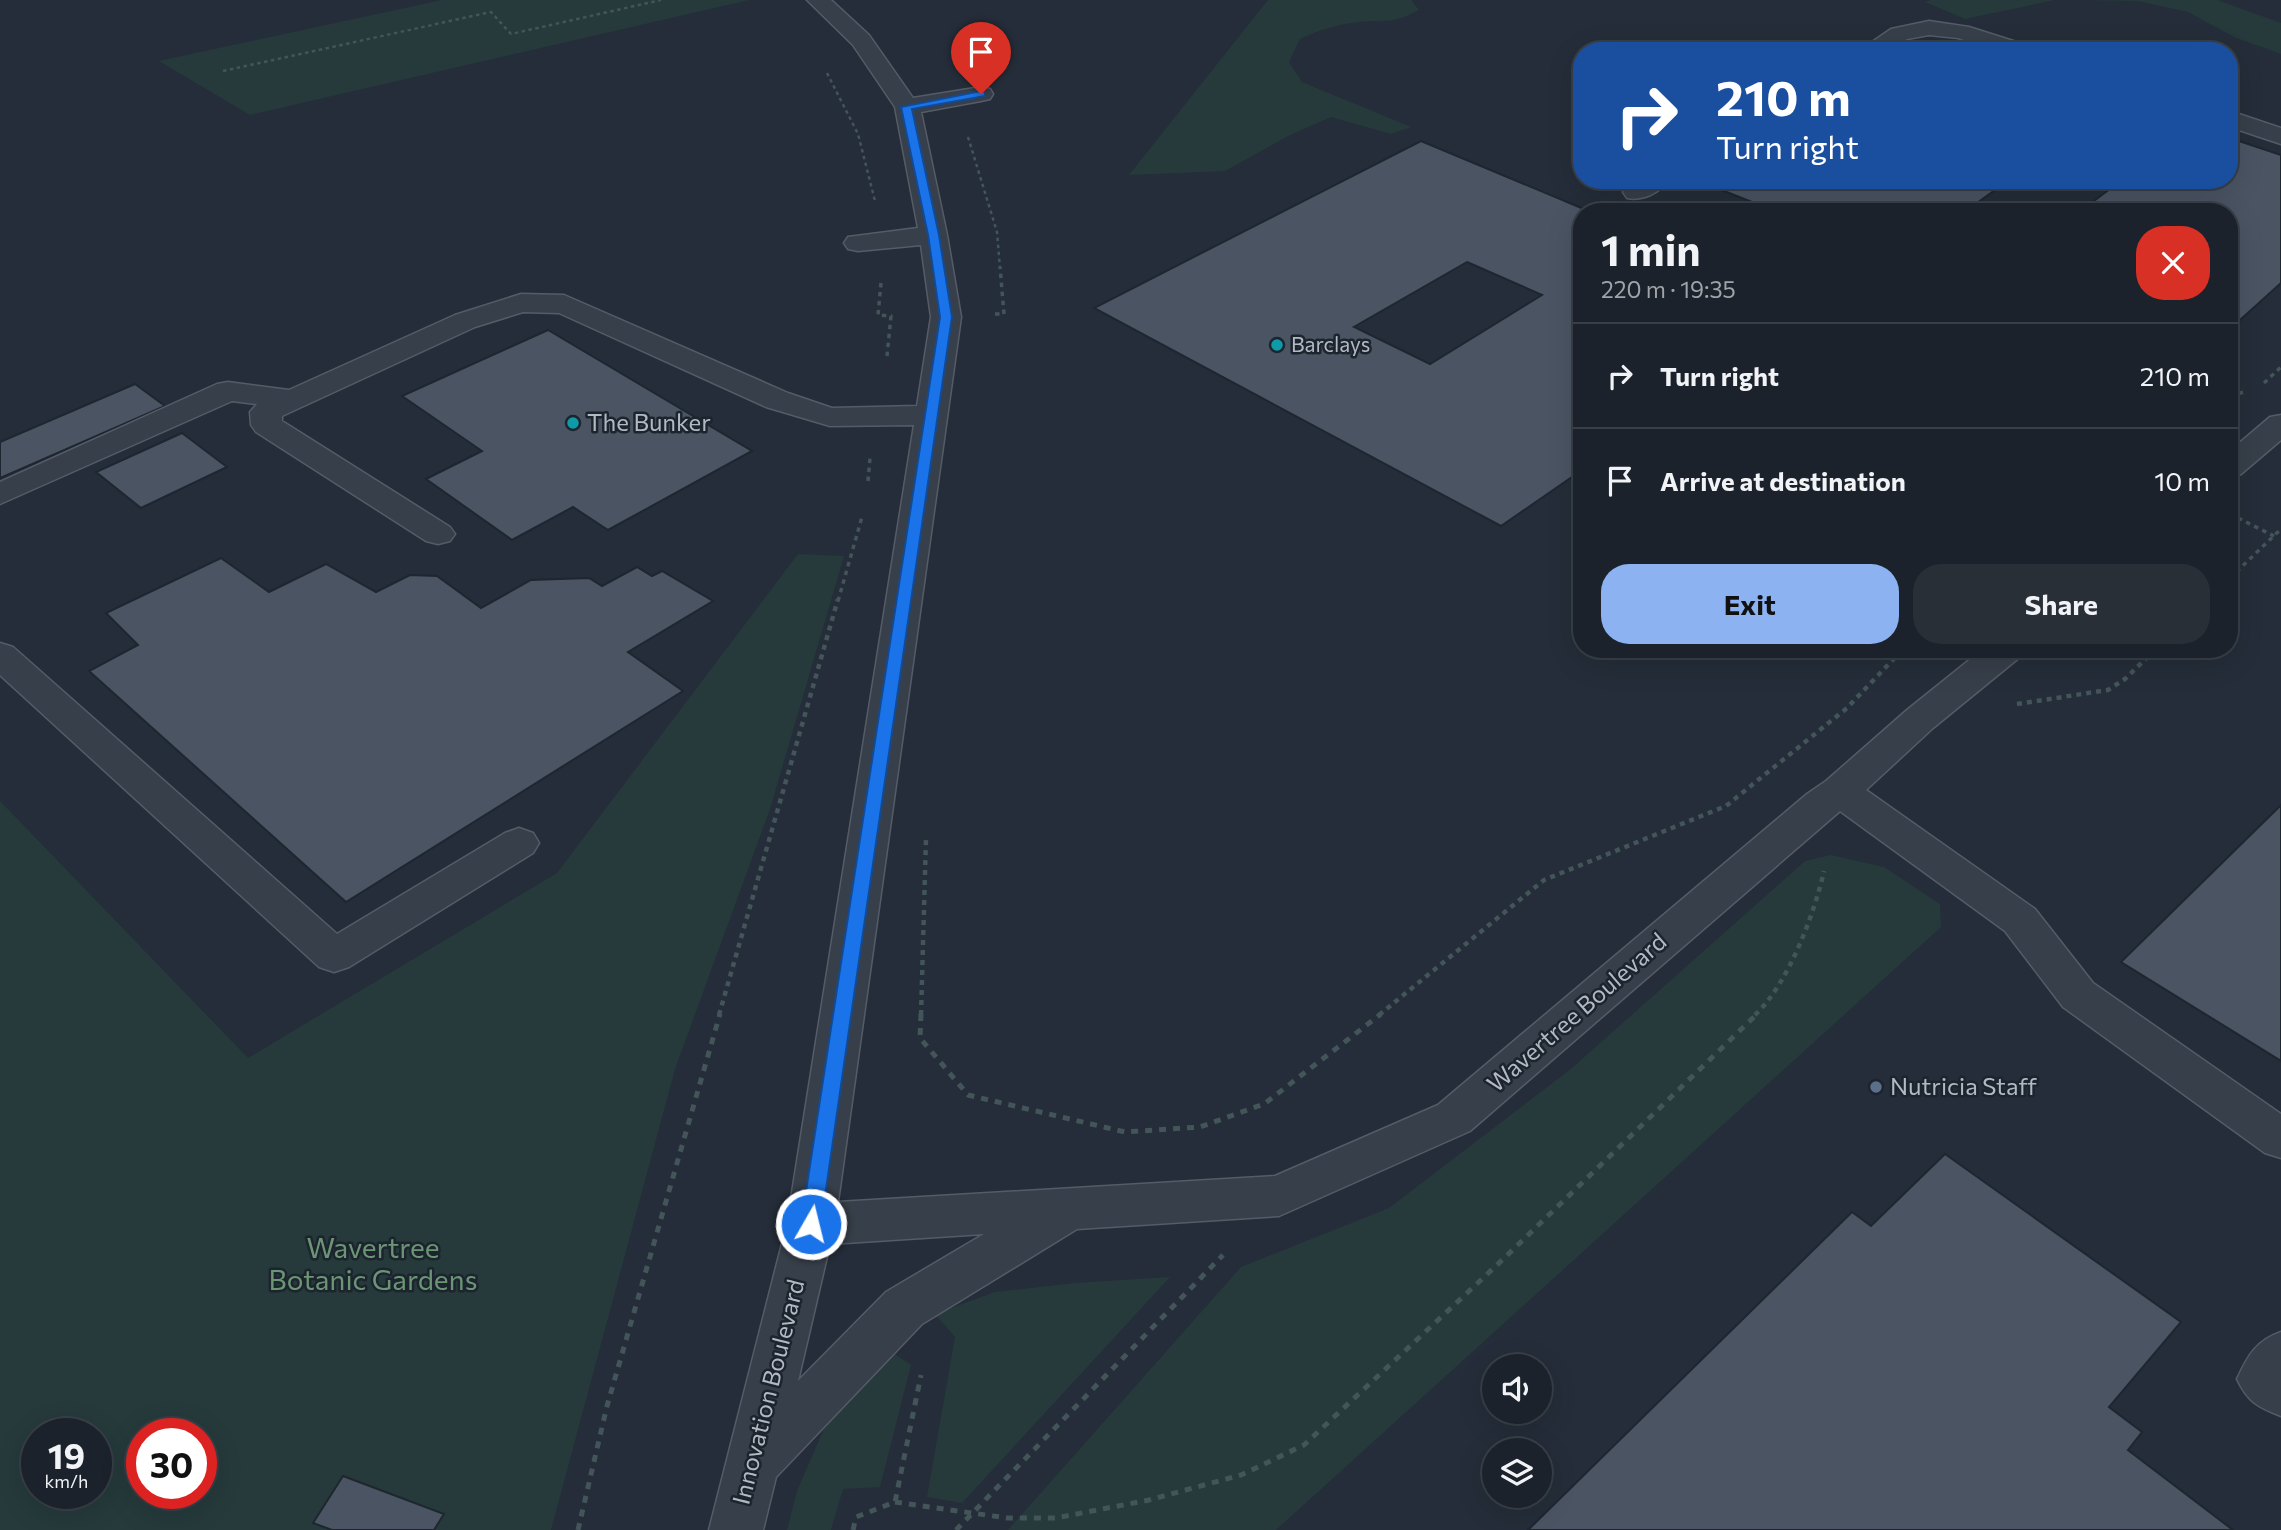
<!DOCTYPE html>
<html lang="en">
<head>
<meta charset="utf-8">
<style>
	:root { --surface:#1b222b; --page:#282f37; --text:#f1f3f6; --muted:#a0a4a9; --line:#393f47; --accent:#8cb2f1 }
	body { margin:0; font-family:Commissioner,sans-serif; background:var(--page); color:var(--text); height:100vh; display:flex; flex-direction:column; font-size:26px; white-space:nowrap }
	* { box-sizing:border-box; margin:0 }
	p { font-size:23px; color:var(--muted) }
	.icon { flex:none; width:38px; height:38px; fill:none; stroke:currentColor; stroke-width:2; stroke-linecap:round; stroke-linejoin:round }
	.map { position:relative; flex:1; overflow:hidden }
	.drawer { position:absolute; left:1573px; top:203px; width:665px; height:455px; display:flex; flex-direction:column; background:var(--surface); border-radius:28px; box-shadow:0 7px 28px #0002,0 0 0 2px var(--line) }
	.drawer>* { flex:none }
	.banner { position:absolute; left:1573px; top:42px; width:665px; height:147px; border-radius:28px; box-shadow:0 7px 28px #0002,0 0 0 2px var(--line); background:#1a4fa0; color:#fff; overflow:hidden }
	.controls { position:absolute; left:1482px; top:1354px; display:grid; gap:14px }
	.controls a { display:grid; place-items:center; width:70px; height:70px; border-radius:50%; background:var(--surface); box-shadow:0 7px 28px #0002,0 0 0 2px var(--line); font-size:35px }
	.speed { position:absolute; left:21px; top:1418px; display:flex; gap:14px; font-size:35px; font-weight:700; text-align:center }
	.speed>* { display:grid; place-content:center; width:91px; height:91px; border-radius:50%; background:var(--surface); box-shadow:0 7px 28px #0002,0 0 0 2px var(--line); line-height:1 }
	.speed small { font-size:18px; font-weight:400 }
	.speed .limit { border:10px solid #d22; background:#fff; color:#111 }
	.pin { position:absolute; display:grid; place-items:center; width:60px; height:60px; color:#fff; margin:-72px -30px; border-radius:50% 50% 50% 0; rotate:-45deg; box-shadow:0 0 7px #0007 }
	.pin .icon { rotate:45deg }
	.me { position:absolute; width:77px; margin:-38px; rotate:8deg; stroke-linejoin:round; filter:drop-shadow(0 0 5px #0008) }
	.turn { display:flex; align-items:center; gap:24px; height:147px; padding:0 28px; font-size:32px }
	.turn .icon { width:91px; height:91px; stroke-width:2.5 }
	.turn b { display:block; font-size:49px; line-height:60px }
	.round { display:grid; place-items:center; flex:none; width:74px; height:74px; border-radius:28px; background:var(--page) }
	.overview { display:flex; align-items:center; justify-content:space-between; height:119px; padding:0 28px }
	h1 { font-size:42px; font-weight:700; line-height:52px }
	.button { display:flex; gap:14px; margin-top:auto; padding:14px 28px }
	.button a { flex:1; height:80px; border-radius:28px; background:var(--accent); color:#111; font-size:28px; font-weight:700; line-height:80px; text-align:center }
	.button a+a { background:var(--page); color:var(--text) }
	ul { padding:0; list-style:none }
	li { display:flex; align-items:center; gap:21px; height:105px; padding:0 28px; border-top:2px solid var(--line) }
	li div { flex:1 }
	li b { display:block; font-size:26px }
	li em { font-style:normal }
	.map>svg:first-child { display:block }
	.green { fill:#263a3b; fill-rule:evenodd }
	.building { fill:#4a5463; stroke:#1e2630; stroke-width:2; fill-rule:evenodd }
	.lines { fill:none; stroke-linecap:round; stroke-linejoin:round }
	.minor-casing { stroke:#555c67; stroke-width:3 }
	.path-far3 { stroke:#435558; stroke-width:2.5; stroke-dasharray:3.5 3.5; stroke-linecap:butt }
	.path-far2 { stroke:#435558; stroke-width:3.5; stroke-dasharray:4.5 4.5; stroke-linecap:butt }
	.path-far1 { stroke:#435558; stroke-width:4.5; stroke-dasharray:5 5; stroke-linecap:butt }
	.path { stroke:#435558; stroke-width:5; stroke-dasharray:7 7; stroke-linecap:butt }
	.minor { fill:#373f4a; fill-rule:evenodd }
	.route { fill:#1a73e8; stroke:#114b97; stroke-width:2 }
	.culture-dot { fill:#0f9aa8; stroke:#1c242e; stroke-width:2.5 }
	.service-dot { fill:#5c6f8a; stroke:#1c242e; stroke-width:2.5 }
	.labels { text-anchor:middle; stroke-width:5; stroke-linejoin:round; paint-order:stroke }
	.far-poi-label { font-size:21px; fill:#b2b9c5; stroke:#1c242e; text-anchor:start }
	.poi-label { font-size:24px; fill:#b2b9c5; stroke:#1c242e; text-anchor:start }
	.street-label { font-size:24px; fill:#b2b9c5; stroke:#1c242e }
	.near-park-label { font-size:28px; fill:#6b9575; stroke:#1c242e }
</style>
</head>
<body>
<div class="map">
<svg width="2281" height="1530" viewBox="0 0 2281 1530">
	<rect width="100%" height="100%" fill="#242d39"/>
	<g class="green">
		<polygon points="442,0 749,0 250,115 159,61"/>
		<path d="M1268,0h143l8,10c-29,15 -30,9 -60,12 -21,2 -40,8 -59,17l-11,23 13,20 109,45 -20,7 -60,-17 -41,18 -65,36 -96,4z"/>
		<polygon points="1931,0 2055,0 1965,19 1925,2"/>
		<polygon points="2078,0 2217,0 2281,23 2281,54 2234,37 2188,12 2138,1"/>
		<path d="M798,554l46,2 -74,253 -95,260 -124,461h-551v-729l248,257 309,-185zM37,1433h59v60h-59zM142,1433h59v60h-59z"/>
		<polygon points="1831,855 1884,867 1940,904 1941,927 1276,1530 1008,1530 1241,1267 1389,1208 1572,1068 1805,861"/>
		<polygon points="1170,1277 962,1503 927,1497 955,1337 935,1314 995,1292 1075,1283"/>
		<polygon points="887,1349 911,1365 880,1487 843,1489 831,1530 787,1530 797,1491 830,1415"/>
	</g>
	<g class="building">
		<polygon points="2230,138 2281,155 2281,283 2230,329 2230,212 2079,212 2122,180 2230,180"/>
		<path d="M1421,141l170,71h-9v258l-81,56 -407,-218zM1467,262l75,33 -112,69 -76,-37z"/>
		<polygon points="1733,180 2009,180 1977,203 2001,212 1744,212 1757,204 1719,189"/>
		<polygon points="548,330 752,451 608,530 573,507 512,540 426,479 482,451 402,396"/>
		<polygon points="135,384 165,406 0,478 0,442"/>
		<polygon points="182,433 227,467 141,508 96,472"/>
		<polygon points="221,558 269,592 326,564 376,592 410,575 437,576 481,608 531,580 589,578 602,586 637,567 652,576 662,571 713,601 628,652 683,691 346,902 89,671 138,645 106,613"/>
		<polygon points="2281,805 2281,1061 2121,962"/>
		<polygon points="1945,1154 2181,1322 2109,1407 2142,1432 2128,1450 2233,1530 1528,1530 1852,1212 1871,1226"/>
		<polygon points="343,1476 444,1514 434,1530 332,1530 313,1523"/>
	</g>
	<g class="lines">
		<defs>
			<g id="minor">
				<path d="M807,0h24l38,35 44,63 68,-11 9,2 3,5 -3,5 -9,2 -60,11 26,123 14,82 -123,885 437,-26 163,-71 369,-311 19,-13 81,-71 76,-61h42l-5,8 -87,71 -67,62 169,119 58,74 188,131v44l-16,-5 -202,-146 -58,-76 -165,-120 -370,320 -191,85 -202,13 -155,95 -146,153 -13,53h-54l78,-306 127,-799 -84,1 -64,-19 -207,-94 -36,-1 -48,15 -193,89v5l168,106 5,7 -5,7 -12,3 -12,-3 -170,-109 -5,-7 -1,-13 7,-8 -25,-3 -232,103v-22l217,-98 11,-2 61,8 166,-75 66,-21 43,1 224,98 44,15 85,-2 14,-89 -10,-72 -63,6 -10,-2 -4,-6 4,-6 70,-9 -23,-121 -42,-62zM984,1234l-98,58 -88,89 32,-137z"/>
				<polygon points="1929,21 1969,27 2029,46 2033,51 1997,51 1958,38 1929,35 1907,39 1887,51 1859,51 1891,29"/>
				<polygon points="2230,111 2281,128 2281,144 2230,127"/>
				<path d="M1637,180h32c-9,13 -27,21 -42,18l-4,-6z"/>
				<polygon points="2281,415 2281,440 2241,474 2230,477 2230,451 2270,417"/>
				<polygon points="0,643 13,647 337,934 505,833 519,828 533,833 539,843 533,853 349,967 334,972 319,967 0,675"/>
				<path d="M2281,1332v84c-23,-9 -33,-14 -44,-37 11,-24 19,-38 44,-47z"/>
			</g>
		</defs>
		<use href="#minor" class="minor-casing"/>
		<g class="path-far3">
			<polyline points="223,71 491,12 511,34 661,0"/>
			<polyline points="827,73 858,134 875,201"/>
			<polyline points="968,137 997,232 1000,268"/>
		</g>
		<g class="path-far2">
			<polyline points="881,283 878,315 891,316 887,356"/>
			<polyline points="995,314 1004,314 1000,267"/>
			<polyline points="2264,383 2281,367"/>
			<polyline points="2230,396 2244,392"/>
			<polyline points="868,481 870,458"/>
			<polyline points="2230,514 2274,536"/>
			<polyline points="2230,578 2281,529"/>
			<polyline points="838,601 862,517"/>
		</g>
		<g class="path-far1">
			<polyline points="2017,704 2108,690 2125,679 2156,649"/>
			<polyline points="719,1015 838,599"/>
			<polyline points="921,1015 926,838"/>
			<polyline points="1379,1015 1544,880 1726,806 1847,708 1903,649"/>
			<path d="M1755,1015c33,-31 59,-100 69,-144"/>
		</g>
		<g class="path">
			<polyline points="921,1014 920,1038 968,1095 1125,1132 1200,1127 1264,1104 1381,1014"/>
			<polyline points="895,1502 1007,1518 1056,1518 1149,1500 1241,1475 1304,1445 1497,1265 1757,1014"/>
			<polyline points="578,1530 607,1406 720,1014"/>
			<polyline points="853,1530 856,1517 895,1502 921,1375"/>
			<polyline points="956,1530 1223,1255"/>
		</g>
		<use href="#minor" class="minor"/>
	</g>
	<polygon class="route" points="981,91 985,92 985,96 912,109 939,235 952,317 821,1224 818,1230 811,1232 804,1230 801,1224 940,317 928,235 901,107"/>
	<g class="culture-dot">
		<circle cx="1277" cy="345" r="7"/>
		<circle cx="573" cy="423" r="7"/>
	</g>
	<circle class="service-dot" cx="1876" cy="1087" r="7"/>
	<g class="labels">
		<g class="far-poi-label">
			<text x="1291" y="352">Barclays</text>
		</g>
		<g class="poi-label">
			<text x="587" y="431">The Bunker</text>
			<text x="1890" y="1095">Nutricia Staff</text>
		</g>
		<g class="street-label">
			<text transform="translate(1577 1013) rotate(-41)" y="8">Wavertree Boulevard</text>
			<text transform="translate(769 1392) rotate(-76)" y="8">Innovation Boulevard</text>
		</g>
		<g class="near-park-label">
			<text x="373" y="1258">Wavertree<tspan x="373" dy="32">Botanic Gardens</tspan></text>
		</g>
	</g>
</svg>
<div class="controls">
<a><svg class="icon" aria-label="sound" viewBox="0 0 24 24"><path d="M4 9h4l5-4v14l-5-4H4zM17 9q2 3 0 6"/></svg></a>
<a><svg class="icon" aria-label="layers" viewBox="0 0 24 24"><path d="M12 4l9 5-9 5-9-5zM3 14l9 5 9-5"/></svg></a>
</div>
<div class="speed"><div>19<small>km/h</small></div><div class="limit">30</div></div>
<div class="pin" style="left:981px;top:94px;background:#d93025"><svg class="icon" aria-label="arrive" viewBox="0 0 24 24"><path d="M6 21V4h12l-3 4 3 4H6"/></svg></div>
<svg class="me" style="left:811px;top:1224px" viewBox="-20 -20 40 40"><circle r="17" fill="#1a73e8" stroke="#fff" stroke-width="3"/><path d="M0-11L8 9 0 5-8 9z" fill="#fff"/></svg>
<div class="banner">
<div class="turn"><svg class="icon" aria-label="right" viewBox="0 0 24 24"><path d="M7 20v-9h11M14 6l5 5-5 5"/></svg><div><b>210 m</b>Turn right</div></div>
</div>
<section class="drawer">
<div class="overview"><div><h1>1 min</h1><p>220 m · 19:35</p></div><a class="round" style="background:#d93025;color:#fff"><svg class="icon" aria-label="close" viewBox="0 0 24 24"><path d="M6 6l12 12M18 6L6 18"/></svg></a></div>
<ul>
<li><svg class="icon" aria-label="right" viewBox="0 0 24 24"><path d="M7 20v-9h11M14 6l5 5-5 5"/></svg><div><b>Turn right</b></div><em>210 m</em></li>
<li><svg class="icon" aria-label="arrive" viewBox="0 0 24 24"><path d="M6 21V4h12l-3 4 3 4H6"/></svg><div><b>Arrive at destination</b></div><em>10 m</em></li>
</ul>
<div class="button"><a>Exit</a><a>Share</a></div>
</section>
</div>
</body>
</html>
